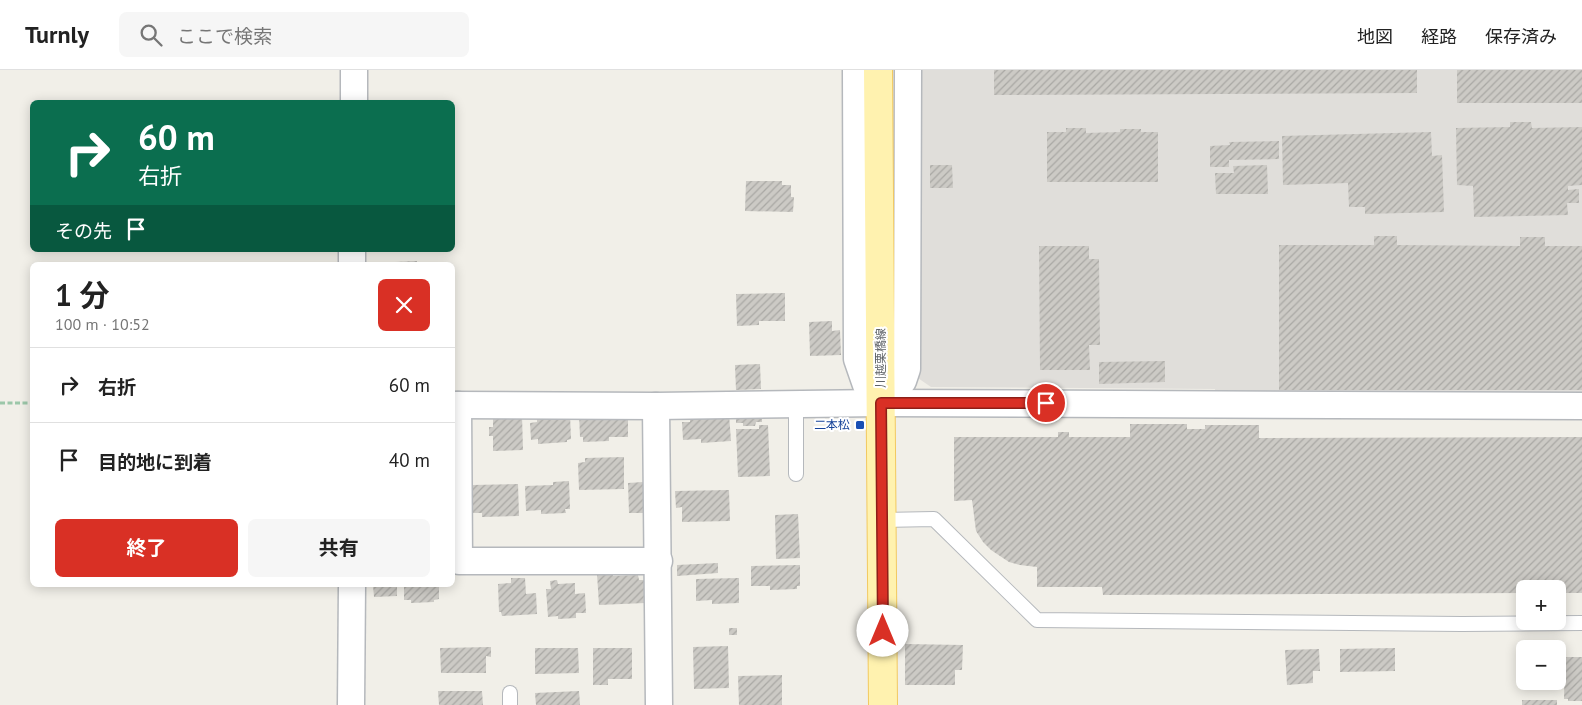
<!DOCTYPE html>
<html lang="ja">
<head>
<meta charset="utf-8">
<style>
	:root { --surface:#fff; --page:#f6f6f6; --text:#222; --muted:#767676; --line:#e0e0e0; --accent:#d93025 }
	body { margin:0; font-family:"PT Sans","Noto Sans JP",sans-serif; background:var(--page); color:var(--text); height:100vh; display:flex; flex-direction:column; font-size:19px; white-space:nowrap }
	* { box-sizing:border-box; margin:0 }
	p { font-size:16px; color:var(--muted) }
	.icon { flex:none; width:28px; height:28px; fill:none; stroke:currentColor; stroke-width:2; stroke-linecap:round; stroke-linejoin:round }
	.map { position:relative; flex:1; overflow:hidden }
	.drawer { position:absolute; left:30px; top:192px; width:425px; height:325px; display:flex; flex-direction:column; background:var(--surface); border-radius:8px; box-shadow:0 2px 12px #0003 }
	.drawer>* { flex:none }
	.banner { position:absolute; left:30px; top:30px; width:425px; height:152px; border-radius:8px; box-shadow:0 2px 12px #0003; background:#0b6e4f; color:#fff; overflow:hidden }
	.buttons { position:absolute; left:1516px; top:510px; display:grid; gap:10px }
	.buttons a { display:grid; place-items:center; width:50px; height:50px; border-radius:8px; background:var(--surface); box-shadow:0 2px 12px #0003; font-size:25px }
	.pin { position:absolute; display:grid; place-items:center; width:42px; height:42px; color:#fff; margin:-21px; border:2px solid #fff; border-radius:50%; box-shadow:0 1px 5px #0007 }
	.me { position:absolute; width:55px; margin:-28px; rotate:0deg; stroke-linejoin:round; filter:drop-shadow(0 0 4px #0008) }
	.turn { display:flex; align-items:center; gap:18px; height:105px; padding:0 25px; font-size:22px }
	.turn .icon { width:65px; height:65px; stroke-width:2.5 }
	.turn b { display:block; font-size:35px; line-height:42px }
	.then { display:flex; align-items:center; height:48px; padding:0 25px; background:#0003; gap:10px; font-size:19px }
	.round { display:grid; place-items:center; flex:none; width:52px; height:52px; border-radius:8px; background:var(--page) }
	.summary { display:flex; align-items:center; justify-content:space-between; height:85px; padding:0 25px }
	h1 { font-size:30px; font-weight:700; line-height:38px }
	.button { display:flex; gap:10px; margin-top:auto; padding:10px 25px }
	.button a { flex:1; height:58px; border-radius:8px; background:var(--accent); color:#fff; font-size:20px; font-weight:700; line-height:58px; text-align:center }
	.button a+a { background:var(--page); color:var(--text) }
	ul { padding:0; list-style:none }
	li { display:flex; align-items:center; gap:15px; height:75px; padding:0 25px; border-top:1px solid var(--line) }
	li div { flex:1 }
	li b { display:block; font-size:19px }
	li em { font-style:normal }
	header { display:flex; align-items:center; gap:30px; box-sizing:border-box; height:70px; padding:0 25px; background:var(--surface); border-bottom:1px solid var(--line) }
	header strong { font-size:24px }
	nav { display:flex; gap:28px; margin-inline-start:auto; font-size:18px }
	.search { width:350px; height:45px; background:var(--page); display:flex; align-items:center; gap:12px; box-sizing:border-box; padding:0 18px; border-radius:8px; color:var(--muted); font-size:19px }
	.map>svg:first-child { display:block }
	.industrial { fill:#e0deda }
	.building { fill:url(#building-hatch) }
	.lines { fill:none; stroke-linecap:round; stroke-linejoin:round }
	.service-casing { stroke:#b5b8bc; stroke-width:16 }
	.minor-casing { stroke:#b5b8bc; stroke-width:29 }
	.primary-casing { stroke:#f2c960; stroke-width:30 }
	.path { stroke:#9cc7a9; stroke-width:3; stroke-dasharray:5 2.5; stroke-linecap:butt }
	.service { stroke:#fff; stroke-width:14 }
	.minor { stroke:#fff; stroke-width:26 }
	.primary { stroke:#fff2af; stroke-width:28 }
	.route-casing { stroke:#8d1f18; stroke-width:12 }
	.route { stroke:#d93025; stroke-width:9 }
	.transit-dot { fill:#1a4fb4; stroke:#fff; stroke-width:2 }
	.labels { text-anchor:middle; stroke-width:4; stroke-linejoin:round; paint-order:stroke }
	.street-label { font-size:12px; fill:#5f6368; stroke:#fff }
	.transit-label { font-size:12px; fill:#164399; stroke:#fff; text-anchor:end }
</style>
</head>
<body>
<header>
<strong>Turnly</strong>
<div class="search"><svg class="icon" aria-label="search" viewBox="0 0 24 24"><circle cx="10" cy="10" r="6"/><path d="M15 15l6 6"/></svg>ここで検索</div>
<nav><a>地図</a><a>経路</a><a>保存済み</a></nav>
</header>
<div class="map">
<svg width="1582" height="635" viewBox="0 0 1582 635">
	<defs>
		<pattern id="building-hatch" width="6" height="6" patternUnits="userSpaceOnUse" patternTransform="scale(1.25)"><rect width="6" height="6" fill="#cccac5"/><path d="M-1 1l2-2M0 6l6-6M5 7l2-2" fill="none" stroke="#a9a8a4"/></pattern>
	</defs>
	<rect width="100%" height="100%" fill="#f1efe8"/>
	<polygon class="industrial" points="915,0 1582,0 1582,325 1216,325 1215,319 931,317 915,306"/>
	<g class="building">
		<polygon points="994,0 1417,0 1417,23 994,25"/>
		<rect x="1457" y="0" width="125" height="33"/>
		<polygon points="1510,52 1531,52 1532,58 1582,57 1582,115 1568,116 1568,120 1579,119 1579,133 1567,133 1568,145 1474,147 1473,116 1457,115 1456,58 1510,57"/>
		<polygon points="1066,58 1086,58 1086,63 1120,62 1120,59 1141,59 1141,62 1158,62 1158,112 1047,112 1047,62 1066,62"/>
		<polygon points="1431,62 1432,86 1442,85 1444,142 1365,144 1365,137 1349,137 1348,113 1283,115 1282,66"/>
		<polygon points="1279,71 1279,89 1229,90 1229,97 1210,97 1210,76 1230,75 1229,72"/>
		<polygon points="930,95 952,95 953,118 930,118"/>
		<polygon points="1267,95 1268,124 1216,124 1215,103 1234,103 1233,96"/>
		<polygon points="746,111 782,111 782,115 791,115 791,127 794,127 793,142 745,141"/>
		<polygon points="1374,166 1397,166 1397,175 1520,176 1520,167 1545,167 1545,176 1582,176 1582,320 1279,320 1279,175 1374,175"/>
		<polygon points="1039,176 1089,176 1089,189 1099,189 1100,275 1089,275 1090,300 1040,300"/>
		<polygon points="417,191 417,195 395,195 395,192"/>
		<polygon points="785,223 785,251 759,251 759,255 737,256 736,224"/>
		<polygon points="832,251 832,261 840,260 841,285 810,286 809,252"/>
		<polygon points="1165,291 1165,312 1099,314 1099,292"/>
		<polygon points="760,294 761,319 736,320 735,295"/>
		<polygon points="762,343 762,352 756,352 755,356 743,356 743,353 736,353 736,344"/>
		<polygon points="628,344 628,367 609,367 609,371 583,372 583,367 580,367 579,345"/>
		<polygon points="729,344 731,371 701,373 701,369 683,370 682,352 690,352 690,346"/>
		<polygon points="522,345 523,380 493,381 493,366 489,366 489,357 493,357 493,346"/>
		<polygon points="570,345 571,369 567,370 567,372 538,374 538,369 531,370 530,353 537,352 537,347"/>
		<polygon points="1130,354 1187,354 1187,359 1205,359 1205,355 1259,355 1259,368 1582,367 1582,523 1558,523 1558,519 1525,519 1525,523 1103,525 1102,517 1037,517 1037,497 1020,495 1009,492 991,480 983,472 976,461 972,430 954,431 954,367 1058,367 1058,362 1069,362 1069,367 1130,367"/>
		<polygon points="759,355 768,355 770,406 738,407 736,359 759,359"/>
		<polygon points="624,387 624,419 579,420 578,393 585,392 585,388"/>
		<polygon points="569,411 570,439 565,439 566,443 541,444 541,440 526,441 525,416 553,415 553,412"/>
		<polygon points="643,412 644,443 629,443 628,413"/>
		<polygon points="518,414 519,446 482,447 482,443 473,443 472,415"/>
		<polygon points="729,420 730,451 682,452 682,437 676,438 675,421"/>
		<polygon points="798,444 800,488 776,489 775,445"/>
		<polygon points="718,493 718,503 677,506 677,495"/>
		<polygon points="800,495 800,516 797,516 797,519 770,520 770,516 751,516 751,496"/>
		<polygon points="613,503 613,506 638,505 639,510 644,510 645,533 599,535 597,504"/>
		<polygon points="511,508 525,508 526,524 536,523 537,544 502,546 501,542 499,542 498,514 511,513"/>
		<polygon points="739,508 739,533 712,534 712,530 696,531 696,509"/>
		<polygon points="557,510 558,514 575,513 575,524 585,523 586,543 576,543 576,548 558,549 558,546 548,547 546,519 551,519 550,511"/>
		<polygon points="373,515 397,515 397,526 374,527"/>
		<polygon points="404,515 439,515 439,529 434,530 434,532 411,533 411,530 404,530"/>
		<rect x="729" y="558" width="8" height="7"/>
		<polygon points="905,574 963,575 962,600 955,600 955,615 905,615"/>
		<polygon points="728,576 729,618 694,619 693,577"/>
		<polygon points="491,577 491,587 486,586 486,603 441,603 440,578"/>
		<polygon points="535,578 578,578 579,603 535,604"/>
		<polygon points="593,578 632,578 632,609 608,609 608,615 593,615"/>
		<polygon points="1395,578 1395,601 1340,602 1340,579"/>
		<polygon points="1319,579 1320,601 1313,601 1313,613 1287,615 1285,580"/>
		<polygon points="1565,587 1582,587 1582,631 1568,631 1568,629 1564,629"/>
		<polygon points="782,605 782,635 739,635 738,606"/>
		<polygon points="438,621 482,621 483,635 439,635"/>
		<polygon points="579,621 580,635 536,635 535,623"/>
		<rect x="1522" y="630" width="35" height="5"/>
	</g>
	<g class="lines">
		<defs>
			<g id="service">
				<polyline points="796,404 796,334"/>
				<polyline points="882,450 934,449 1037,550 1462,554 1582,553"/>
				<polyline points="510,623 510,635"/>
			</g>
			<g id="minor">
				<polyline points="856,0 857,289 866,315 881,333"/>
				<polyline points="354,32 354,0"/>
				<polyline points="352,195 352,180"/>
				<polyline points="881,333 903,311 907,299 908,0"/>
				<polyline points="452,335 656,336 881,333 1582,336"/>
				<polyline points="458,335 459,491 659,491"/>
				<polyline points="656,336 659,635"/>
				<polyline points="351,635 352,515"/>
			</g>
			<polyline id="primary" points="878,0 883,635"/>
		</defs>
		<use href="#service" class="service-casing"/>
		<use href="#minor" class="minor-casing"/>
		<use href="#primary" class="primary-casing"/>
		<polyline class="path" points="0,333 32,333"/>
		<use href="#service" class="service"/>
		<use href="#minor" class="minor"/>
		<use href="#primary" class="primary"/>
	</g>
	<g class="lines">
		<defs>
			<polyline id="route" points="883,561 881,333 1046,333"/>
		</defs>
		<use href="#route" class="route-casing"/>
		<use href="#route" class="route"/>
	</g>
	<rect class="transit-dot" x="855" y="350" width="10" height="10" rx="2.5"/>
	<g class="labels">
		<g class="street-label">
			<text transform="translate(881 288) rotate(-90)" y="4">川越栗橋線</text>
		</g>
		<g class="transit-label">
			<text x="850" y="359">二本松</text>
		</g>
	</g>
</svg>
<div class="buttons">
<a>+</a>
<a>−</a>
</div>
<div class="pin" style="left:1046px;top:333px;background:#d93025"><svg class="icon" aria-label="arrive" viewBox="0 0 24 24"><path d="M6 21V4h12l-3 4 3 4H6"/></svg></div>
<svg class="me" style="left:883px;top:561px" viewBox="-20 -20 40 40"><circle r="19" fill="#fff"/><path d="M0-13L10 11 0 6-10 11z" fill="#d93025"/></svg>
<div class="banner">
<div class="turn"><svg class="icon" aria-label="right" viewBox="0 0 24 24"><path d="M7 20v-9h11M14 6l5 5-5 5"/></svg><div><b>60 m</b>右折</div></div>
<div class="then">その先<svg class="icon" aria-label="arrive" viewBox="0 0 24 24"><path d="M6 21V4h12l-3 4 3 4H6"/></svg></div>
</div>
<section class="drawer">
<div class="summary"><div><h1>1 分</h1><p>100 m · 10:52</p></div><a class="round" style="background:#d93025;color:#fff"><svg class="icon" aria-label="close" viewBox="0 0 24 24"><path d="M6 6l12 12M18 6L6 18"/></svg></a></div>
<ul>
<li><svg class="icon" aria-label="right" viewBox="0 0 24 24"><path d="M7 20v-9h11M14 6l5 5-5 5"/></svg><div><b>右折</b></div><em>60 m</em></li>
<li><svg class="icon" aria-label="arrive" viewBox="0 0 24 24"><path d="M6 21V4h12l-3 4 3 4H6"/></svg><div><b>目的地に到着</b></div><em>40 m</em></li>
</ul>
<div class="button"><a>終了</a><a>共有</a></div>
</section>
</div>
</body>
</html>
